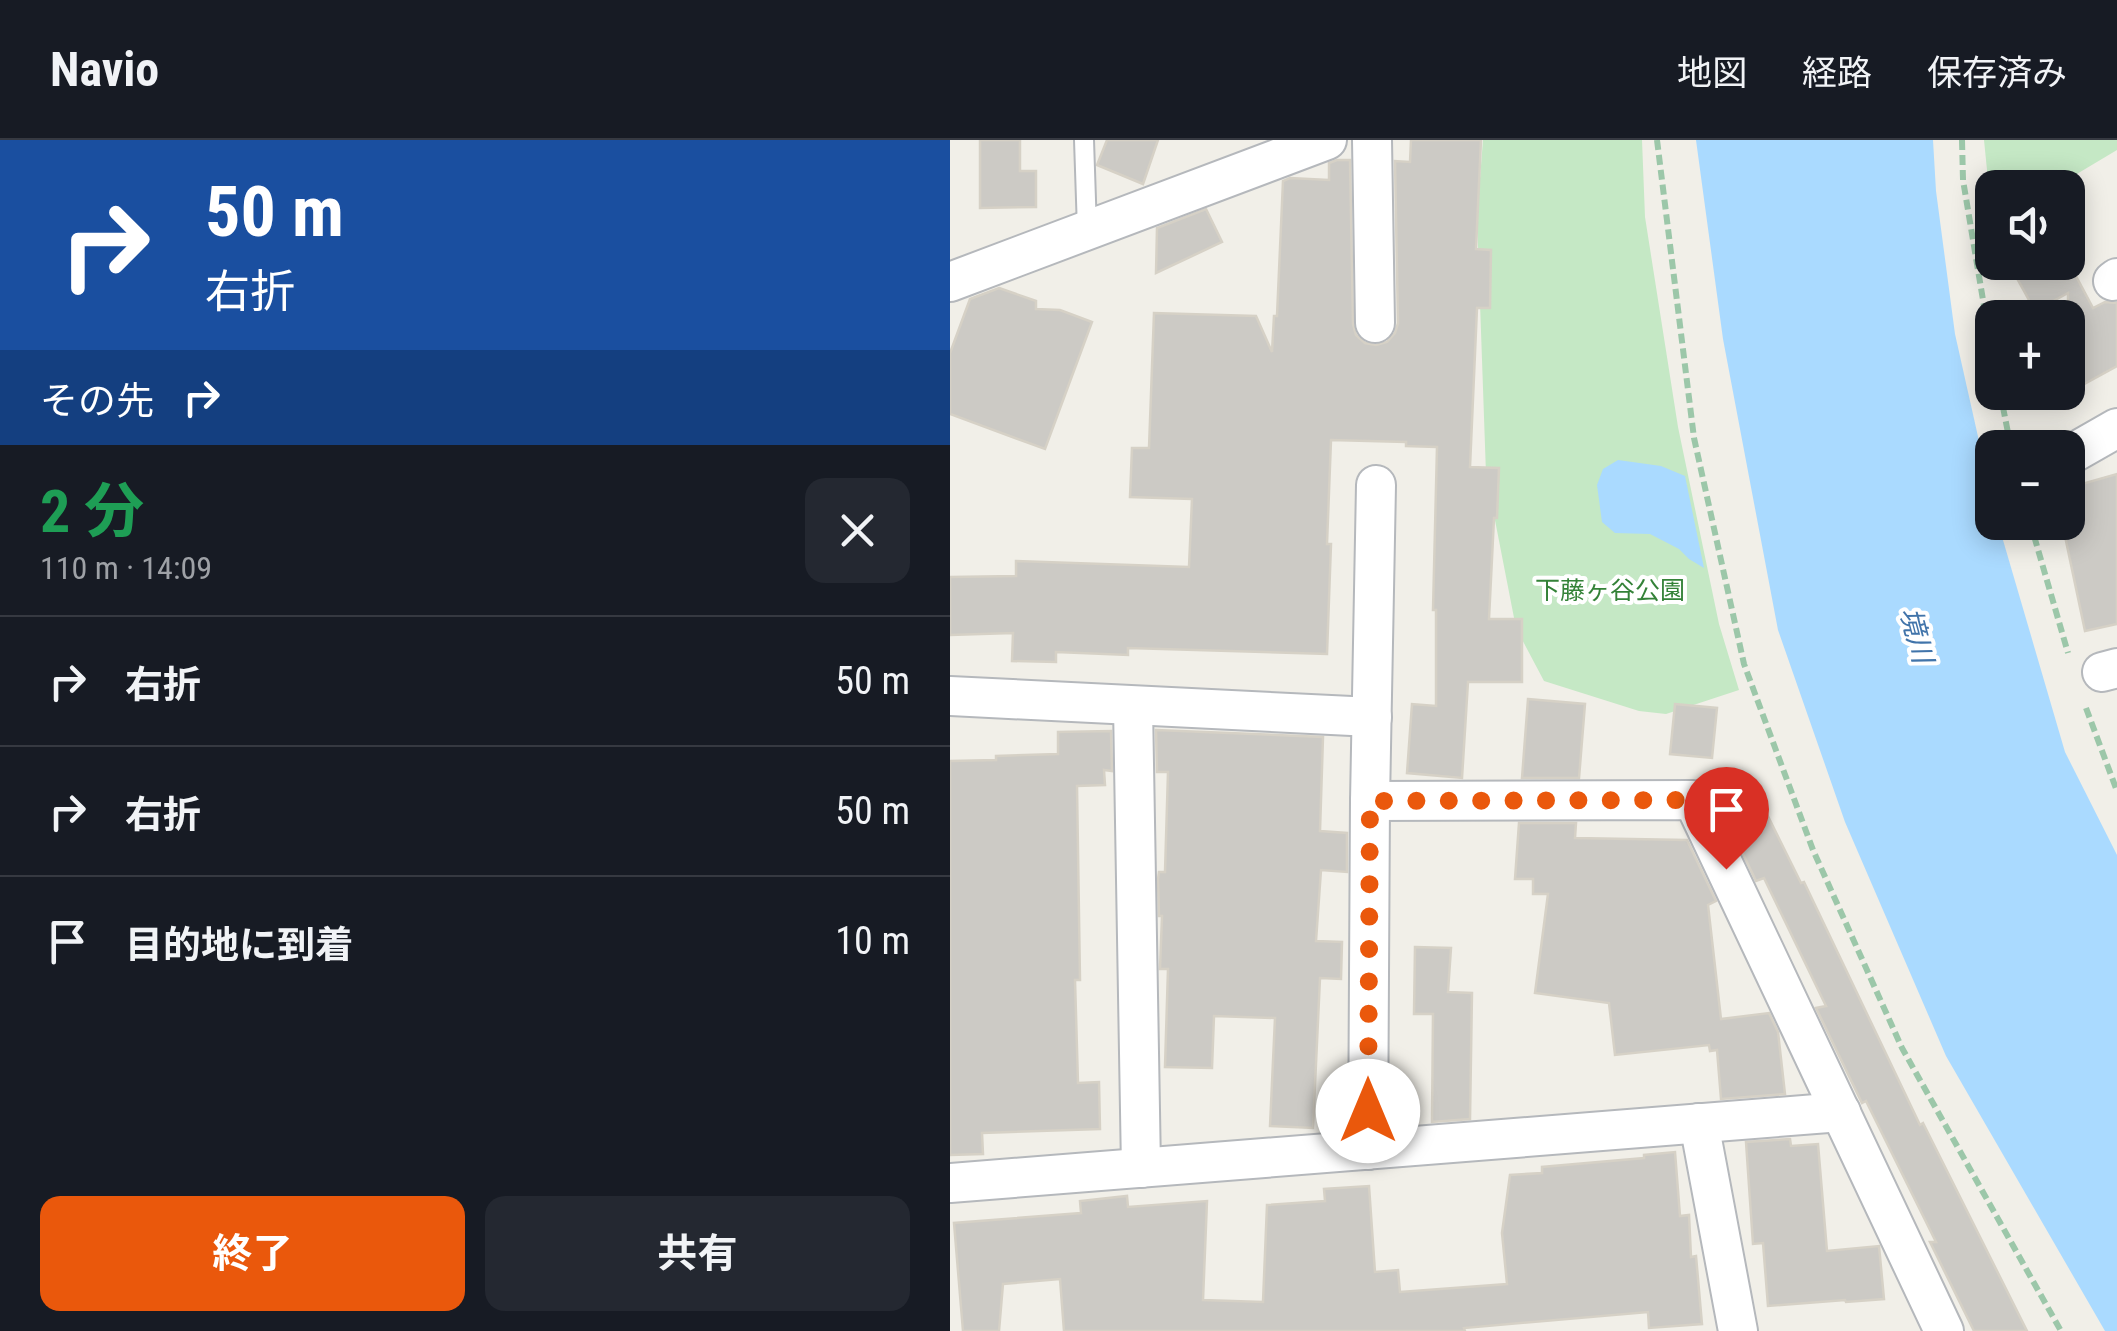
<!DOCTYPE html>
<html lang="ja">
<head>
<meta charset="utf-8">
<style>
	:root { --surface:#171b24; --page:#242831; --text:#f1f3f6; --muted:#9ea1a6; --line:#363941; --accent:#ea580c }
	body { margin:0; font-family:"Roboto Condensed","Noto Sans JP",sans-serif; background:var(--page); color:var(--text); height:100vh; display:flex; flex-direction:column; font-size:38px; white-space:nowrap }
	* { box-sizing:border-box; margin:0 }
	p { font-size:32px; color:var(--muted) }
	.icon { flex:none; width:55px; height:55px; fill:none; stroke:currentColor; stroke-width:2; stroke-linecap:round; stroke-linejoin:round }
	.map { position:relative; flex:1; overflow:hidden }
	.side { display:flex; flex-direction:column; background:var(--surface); width:950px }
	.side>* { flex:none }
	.top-card { background:#1a4fa0; color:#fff; overflow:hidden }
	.fabs { position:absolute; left:1025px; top:30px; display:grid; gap:20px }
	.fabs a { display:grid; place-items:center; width:110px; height:110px; border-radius:20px; background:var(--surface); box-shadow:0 5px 25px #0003; font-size:50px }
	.pin { position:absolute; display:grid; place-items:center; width:85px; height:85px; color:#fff; margin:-102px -42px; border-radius:50% 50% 50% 0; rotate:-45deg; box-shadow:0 0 10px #0007 }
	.pin .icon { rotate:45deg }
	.me { position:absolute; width:110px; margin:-55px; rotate:0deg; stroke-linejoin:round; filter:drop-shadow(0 0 8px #0008) }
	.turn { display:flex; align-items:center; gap:35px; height:210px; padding:0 40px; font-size:45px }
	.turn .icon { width:130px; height:130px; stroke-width:2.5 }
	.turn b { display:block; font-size:70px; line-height:85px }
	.then { display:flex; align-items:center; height:95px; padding:0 40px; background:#0003; gap:20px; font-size:38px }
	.round { display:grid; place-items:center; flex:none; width:105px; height:105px; border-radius:20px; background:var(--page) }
	.overview { display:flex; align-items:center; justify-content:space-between; height:170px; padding:0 40px }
	h1 { font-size:60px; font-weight:700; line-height:75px; color:#1e9e55 }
	.button { display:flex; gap:20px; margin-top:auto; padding:20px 40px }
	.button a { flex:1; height:115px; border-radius:20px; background:var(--accent); color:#fff; font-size:40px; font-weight:700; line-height:115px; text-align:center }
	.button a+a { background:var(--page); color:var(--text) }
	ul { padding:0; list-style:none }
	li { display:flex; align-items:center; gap:30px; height:130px; padding:0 40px; border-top:2px solid var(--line) }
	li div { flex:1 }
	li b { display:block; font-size:38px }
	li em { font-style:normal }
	header { display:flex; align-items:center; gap:60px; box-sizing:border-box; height:140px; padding:0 50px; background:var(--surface); border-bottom:2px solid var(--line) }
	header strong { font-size:48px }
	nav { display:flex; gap:55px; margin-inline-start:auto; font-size:35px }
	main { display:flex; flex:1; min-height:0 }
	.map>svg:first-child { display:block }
	.green { fill:#c5e8c5 }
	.water { fill:#aadaff }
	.building { fill:#cccac5; stroke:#d6d1c6; stroke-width:2.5 }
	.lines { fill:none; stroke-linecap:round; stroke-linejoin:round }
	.lane-casing { stroke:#b5b8bc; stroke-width:22 }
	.street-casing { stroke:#b5b8bc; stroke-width:42 }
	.path { stroke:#9cc7a9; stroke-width:6; stroke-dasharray:10 5; stroke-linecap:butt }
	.lane { stroke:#fff; stroke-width:18 }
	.street { stroke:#fff; stroke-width:38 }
	.route { stroke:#ea580c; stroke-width:18; stroke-dasharray:0 32.4 }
	.labels { text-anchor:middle; stroke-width:8; stroke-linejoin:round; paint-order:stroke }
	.park-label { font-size:25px; fill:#348238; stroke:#fff }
	.water-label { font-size:28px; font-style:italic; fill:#4174aa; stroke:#fff }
</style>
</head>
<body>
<header>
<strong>Navio</strong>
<nav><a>地図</a><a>経路</a><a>保存済み</a></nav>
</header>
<main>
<section class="side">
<div class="top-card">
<div class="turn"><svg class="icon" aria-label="right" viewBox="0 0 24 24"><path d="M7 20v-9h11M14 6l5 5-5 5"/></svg><div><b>50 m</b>右折</div></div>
<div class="then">その先<svg class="icon" aria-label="right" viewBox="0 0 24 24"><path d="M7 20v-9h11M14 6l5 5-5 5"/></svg></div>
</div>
<div class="overview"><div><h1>2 分</h1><p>110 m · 14:09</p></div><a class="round"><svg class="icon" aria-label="close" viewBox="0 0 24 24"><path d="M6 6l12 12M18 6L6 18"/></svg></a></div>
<ul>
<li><svg class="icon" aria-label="right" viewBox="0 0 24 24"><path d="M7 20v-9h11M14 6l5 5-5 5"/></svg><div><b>右折</b></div><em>50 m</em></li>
<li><svg class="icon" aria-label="right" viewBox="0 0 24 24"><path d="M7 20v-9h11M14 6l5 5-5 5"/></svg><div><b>右折</b></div><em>50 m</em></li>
<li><svg class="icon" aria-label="arrive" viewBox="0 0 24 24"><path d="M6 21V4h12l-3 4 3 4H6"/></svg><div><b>目的地に到着</b></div><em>10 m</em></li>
</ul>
<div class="button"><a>終了</a><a>共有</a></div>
</section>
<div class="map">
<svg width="1167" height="1191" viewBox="0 0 1167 1191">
	<rect width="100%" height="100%" fill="#f1efe8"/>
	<g class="green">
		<polygon points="533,0 692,0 695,77 728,287 769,484 789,550 716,574 689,571 594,541 566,488 536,334 527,77"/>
		<polygon points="1034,0 1167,0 1167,10 1105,47 1042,48 1042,80"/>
	</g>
	<g class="water">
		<polygon points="746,0 983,0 986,51 1005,194 1042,359 1042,382 1048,383 1115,612 1167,715 1167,1191 1155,1191 996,916 895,682 828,490 773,199"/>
		<polygon points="668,320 711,326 735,336 754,428 739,419 729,409 700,394 665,393 652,382 647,345 653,329"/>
	</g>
	<g class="building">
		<polygon points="30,0 70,0 70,31 86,31 86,67 30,68"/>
		<polygon points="157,0 208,0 193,44 147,25"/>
		<polygon points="461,0 531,0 526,109 541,110 540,168 527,168 520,327 549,328 547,378 544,378 539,479 572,479 572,542 518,542 512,638 457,633 462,564 486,566 486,470 483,470 487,307 456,306 456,302 381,300 377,404 381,404 377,514 178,508 178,515 106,512 106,522 62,521 63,493 0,495 0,437 66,436 66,421 239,427 242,359 180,357 182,308 199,308 204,173 306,176 322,212 324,176 327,176 333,41 340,38 379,40 379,23 387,20 400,20 403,184 406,195 415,203 426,205 437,202 445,193 448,183 445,21 460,22"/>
		<polygon points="256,69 272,102 206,133 207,88"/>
		<polygon points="1118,121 1143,168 1155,162 1167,163 1167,226 1118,253 1118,153 1085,171 1058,122"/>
		<polygon points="49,148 86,161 86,169 110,170 142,182 95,309 0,274 0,213 20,159"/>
		<polygon points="1167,334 1167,484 1135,491 1112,382 1118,382 1118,348"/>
		<polygon points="578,559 635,564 629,638 572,638"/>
		<polygon points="725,564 767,568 762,618 720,614"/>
		<polygon points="206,590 373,597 370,691 397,693 397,732 371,730 366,801 392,802 391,839 370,838 363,988 320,986 325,878 264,876 262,928 215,927 218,829 210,829 212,776 209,776 208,739 209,732 215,732 218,632 207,632"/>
		<polygon points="161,591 162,631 154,630 155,645 127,646 130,840 125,840 128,943 149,942 150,989 32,993 33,1014 0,1015 0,621 46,620 46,616 108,614 108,592"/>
		<polygon points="807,654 851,743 854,742 970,985 973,983 1077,1191 1024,1191 980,1102 986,1102 916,961 912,963 866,868 876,866 814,738 806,741 773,672"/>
		<polygon points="569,683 626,683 625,698 737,700 766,761 758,765 771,879 819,873 828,892 835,954 771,959 767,910 760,911 759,905 665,915 659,863 585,853 598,754 583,754 583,739 565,739"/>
		<polygon points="465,807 501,808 498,852 522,853 520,979 482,982 483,874 464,874"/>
		<polygon points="840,999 841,1006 868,1004 877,1111 929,1106 934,1159 896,1162 895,1160 818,1166 813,1103 803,1104 796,1002"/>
		<polygon points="725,1012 730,1076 739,1075 741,1117 746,1116 752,1184 699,1188 698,1172 514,1188 515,1191 114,1191 110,1139 53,1144 49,1191 13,1191 4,1083 131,1073 130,1061 177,1056 178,1067 257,1061 253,1160 313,1162 317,1065 375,1061 374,1049 419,1046 425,1132 448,1130 450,1152 557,1144 552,1093 560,1035 592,1033 592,1027 694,1018 694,1015"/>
	</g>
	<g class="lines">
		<defs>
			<polyline id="lane" points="134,0 137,90"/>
			<g id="street">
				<polyline points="422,0 425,183"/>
				<polyline points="1163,141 1167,138"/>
				<polyline points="0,142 377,0"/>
				<polyline points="1118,316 1167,288"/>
				<polyline points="1152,532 1167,528"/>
				<polyline points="0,556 422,577"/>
				<polyline points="183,566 191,1028"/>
				<polyline points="420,661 743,660 994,1191"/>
				<polyline points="749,983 788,1191"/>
				<polyline points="418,1010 420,661 426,345"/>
				<polyline points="0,1043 891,972"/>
			</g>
		</defs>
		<use href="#lane" class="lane-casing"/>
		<use href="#street" class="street-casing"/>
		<g class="path">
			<polyline points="707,0 744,298 794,524 863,710 952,908 1111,1191"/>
			<polyline points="1012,0 1013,40 1042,214"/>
			<polyline points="1050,252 1061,308"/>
			<polyline points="1080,382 1118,513"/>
			<polyline points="1136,568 1167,651"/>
		</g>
		<use href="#lane" class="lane"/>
		<use href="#street" class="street"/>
	</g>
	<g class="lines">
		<polyline class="route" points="418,971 420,661 743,660 776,729"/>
	</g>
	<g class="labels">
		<g class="park-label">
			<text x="660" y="459">下藤ヶ谷公園</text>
		</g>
		<g class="water-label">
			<text transform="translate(967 495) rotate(75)" y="10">境川</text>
		</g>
	</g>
</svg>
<div class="fabs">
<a><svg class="icon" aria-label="sound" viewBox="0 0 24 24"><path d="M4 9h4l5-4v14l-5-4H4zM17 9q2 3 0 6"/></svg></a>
<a>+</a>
<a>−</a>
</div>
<div class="pin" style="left:776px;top:729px;background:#d93025"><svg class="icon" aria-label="arrive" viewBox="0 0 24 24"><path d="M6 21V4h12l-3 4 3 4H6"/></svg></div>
<svg class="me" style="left:418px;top:971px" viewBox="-20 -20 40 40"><circle r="19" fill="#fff"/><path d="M0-13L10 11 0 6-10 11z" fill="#ea580c"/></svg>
</div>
</main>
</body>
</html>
